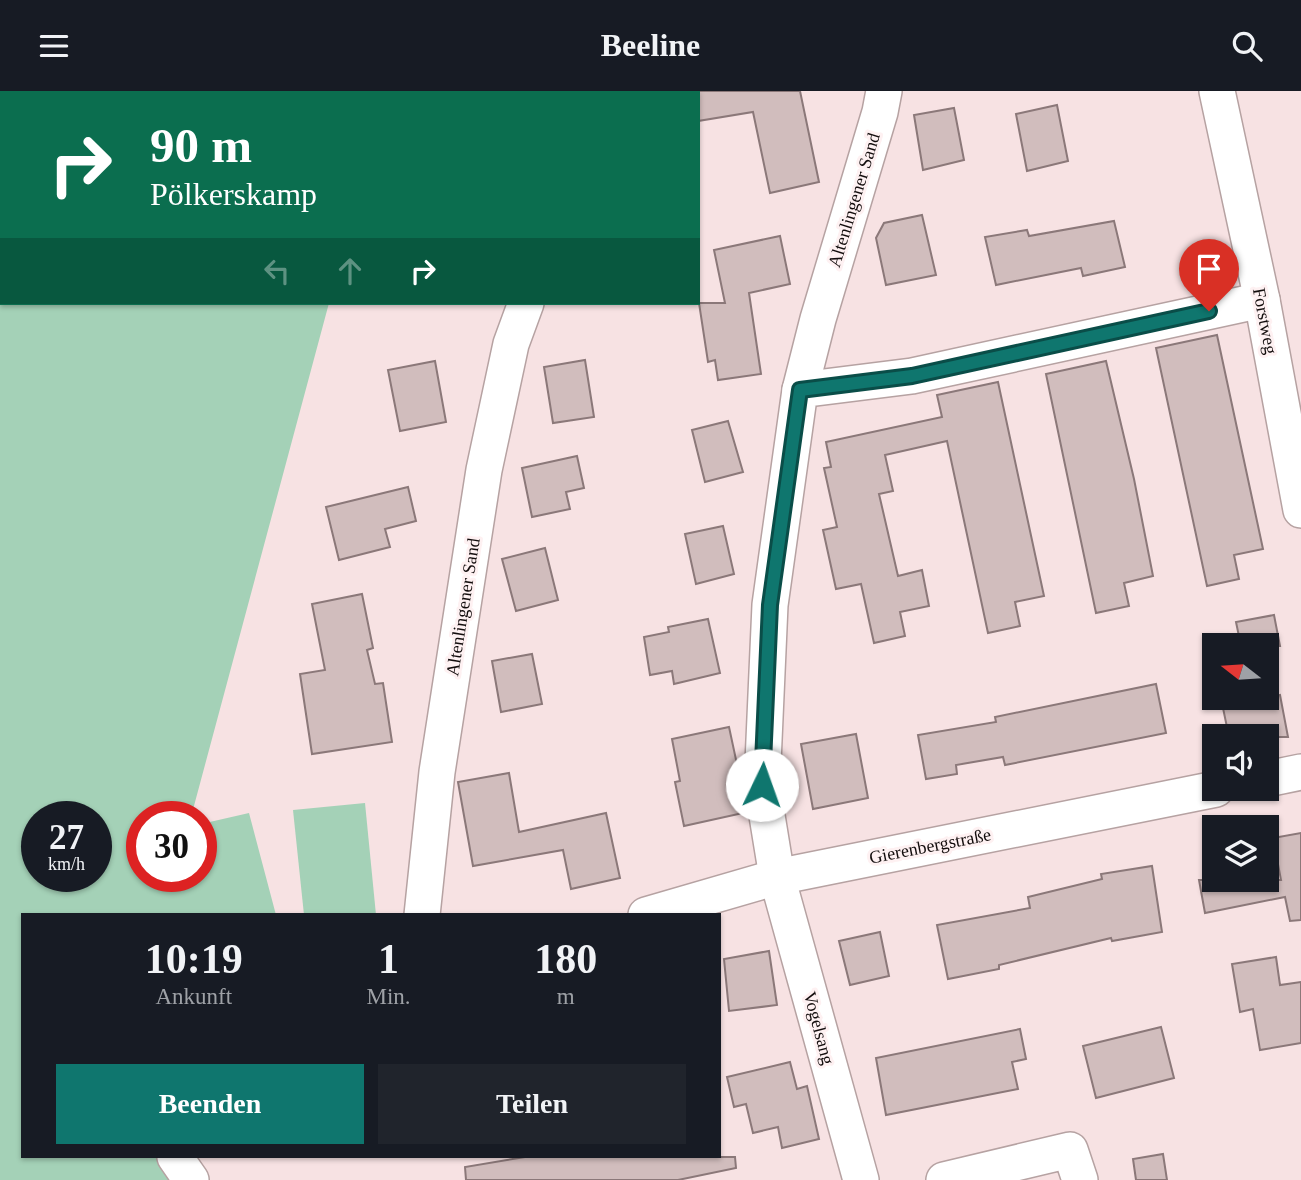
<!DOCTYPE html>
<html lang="de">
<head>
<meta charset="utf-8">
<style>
	:root { --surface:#171b24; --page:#20242c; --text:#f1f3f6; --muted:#9ea1a6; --accent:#0f766e }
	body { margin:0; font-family:Georgia,serif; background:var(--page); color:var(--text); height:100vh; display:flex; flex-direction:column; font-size:26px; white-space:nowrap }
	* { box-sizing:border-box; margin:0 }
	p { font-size:23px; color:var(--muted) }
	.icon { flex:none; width:38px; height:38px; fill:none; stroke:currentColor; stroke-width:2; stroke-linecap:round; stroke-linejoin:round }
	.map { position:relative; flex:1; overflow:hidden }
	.details { position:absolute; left:21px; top:822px; width:700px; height:245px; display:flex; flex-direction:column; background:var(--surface); border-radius:0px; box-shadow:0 2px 5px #0004 }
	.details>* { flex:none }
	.hud { position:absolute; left:0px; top:0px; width:700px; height:214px; box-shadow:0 2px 5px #0004; background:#0b6e4f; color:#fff; overflow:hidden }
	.needle { width:46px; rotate:287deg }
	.controls { position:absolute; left:1202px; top:542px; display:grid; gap:14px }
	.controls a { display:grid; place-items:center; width:77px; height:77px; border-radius:0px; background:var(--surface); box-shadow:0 2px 5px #0004; font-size:35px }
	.speed { position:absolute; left:21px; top:710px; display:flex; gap:14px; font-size:35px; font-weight:700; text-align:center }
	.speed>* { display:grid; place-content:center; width:91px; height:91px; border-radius:50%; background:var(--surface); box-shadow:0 2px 5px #0004; line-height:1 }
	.speed small { font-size:18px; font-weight:400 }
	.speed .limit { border:10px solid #d22; background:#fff; color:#111 }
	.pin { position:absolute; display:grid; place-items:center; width:60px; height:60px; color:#fff; margin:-72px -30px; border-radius:50% 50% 50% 0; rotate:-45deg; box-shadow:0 0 7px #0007 }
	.pin .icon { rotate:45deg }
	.me { position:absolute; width:77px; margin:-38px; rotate:3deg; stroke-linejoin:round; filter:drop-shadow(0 0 5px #0008) }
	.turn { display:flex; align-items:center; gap:24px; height:147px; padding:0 35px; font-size:32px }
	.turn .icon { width:91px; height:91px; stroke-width:2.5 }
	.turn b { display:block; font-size:49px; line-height:60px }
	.lanes { display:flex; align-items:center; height:66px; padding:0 35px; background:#0003; justify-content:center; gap:35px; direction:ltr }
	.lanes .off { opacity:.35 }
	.eta { display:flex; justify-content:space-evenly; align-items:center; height:119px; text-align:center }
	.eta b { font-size:42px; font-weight:600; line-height:49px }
	.action { display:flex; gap:14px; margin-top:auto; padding:14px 35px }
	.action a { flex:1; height:80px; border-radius:0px; background:var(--accent); color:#fff; font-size:28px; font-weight:600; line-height:80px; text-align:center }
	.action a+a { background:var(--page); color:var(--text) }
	header { display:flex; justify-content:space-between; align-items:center; height:91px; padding:0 35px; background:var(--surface); font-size:32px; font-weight:600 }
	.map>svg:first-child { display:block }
	.green { fill:#a4d1b7; fill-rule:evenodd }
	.building { fill:#d1bdbd; stroke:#8b7879; stroke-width:2 }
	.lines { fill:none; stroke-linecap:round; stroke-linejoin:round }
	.street-casing { stroke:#b6a2a2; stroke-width:38 }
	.street { stroke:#fff; stroke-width:35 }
	.route-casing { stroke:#0a4d48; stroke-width:18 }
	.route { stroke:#0f766e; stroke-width:12 }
	.labels { text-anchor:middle; stroke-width:6; stroke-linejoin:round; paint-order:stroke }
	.street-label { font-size:18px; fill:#130d0d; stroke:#fef1f2 }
</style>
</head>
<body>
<header><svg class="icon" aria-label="menu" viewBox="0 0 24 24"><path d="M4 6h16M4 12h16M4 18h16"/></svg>Beeline<svg class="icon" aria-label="search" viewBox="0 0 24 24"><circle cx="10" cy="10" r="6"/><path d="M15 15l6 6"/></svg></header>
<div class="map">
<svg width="1301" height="1089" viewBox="0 0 1301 1089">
	<rect width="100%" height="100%" fill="#f7e2e3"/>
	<g class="green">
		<path d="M0,0h386l-384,2v210h327l-138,514h-49v60h59v-53l48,-11 27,102h-253v242h134l12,23h-169zM37,726h59v60h-59z"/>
		<polygon points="365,712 376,824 304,824 293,719"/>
	</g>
	<g class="building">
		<polygon points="698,0 800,0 819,91 770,102 753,21 698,30"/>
		<polygon points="1057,14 1068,70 1027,80 1016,23"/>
		<polygon points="954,17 964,69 923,79 914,24"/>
		<polygon points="922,124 936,184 886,194 876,147 884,132"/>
		<polygon points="1114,130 1125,176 1083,185 1081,177 996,194 985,146 1027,139 1029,145"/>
		<polygon points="780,145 790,193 749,202 761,283 718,289 715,269 708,271 699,212 725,212 714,159"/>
		<polygon points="1217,244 1263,458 1234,464 1239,488 1207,495 1156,257"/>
		<polygon points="585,269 594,326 553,332 544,276"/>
		<polygon points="435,270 446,331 400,340 388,279"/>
		<polygon points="1106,270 1134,388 1153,485 1124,492 1129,515 1096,522 1046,283"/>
		<polygon points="998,291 1044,505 1015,511 1020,535 988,542 947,350 885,364 893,400 879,403 898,485 922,479 929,515 900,521 905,545 874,552 861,493 836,498 823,439 837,436 824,377 831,376 826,351 942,326 937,304"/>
		<polygon points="728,330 743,381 705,391 692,339"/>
		<polygon points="577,365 584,397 566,401 570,418 532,426 522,377"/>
		<polygon points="408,396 416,430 385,438 390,456 339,469 326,416"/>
		<polygon points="723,435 734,483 696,493 685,443"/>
		<polygon points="545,457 558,509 516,520 502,468"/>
		<polygon points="362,503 373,557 367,559 375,593 383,592 392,651 312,663 300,583 325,579 312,513"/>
		<polygon points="1274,524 1280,555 1241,555 1236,531"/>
		<polygon points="708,528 720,582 674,593 672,580 650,584 644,546 669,541 668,536"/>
		<polygon points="532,563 542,613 501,621 492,570"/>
		<polygon points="1156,593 1166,642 1005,674 1003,666 956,674 957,683 926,688 918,644 996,631 995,626"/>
		<polygon points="1280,604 1288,646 1229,646 1223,617"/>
		<polygon points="729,636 738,678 734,679 743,722 684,735 675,691 680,690 672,648"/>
		<polygon points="856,643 868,707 813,718 801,653"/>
		<polygon points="509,682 519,741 606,722 620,787 571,798 563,759 473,775 458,691"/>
		<polygon points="1301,742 1301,829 1290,830 1285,806 1205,822 1199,789 1281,789 1273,747"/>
		<polygon points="1152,775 1162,841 1112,850 1111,847 999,874 999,878 948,888 937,834 1030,817 1028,806 1102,788 1101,783"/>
		<polygon points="880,841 889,885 850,894 839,850"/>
		<polygon points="769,860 777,914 729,920 724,868"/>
		<polygon points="1276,866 1280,894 1301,891 1301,952 1260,959 1253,918 1240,921 1232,873"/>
		<polygon points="1161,936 1174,987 1096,1007 1083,955"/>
		<polygon points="1020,938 1026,968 1012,971 1018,998 886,1024 876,967"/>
		<polygon points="790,971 797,998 807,995 819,1048 782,1057 778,1036 753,1042 746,1013 734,1016 727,986"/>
		<polygon points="1163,1063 1167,1089 1136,1089 1133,1068"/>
		<polygon points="525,1066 735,1066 736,1077 678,1089 466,1089 465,1076"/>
	</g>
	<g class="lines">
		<defs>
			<g id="street">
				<polyline points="1217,0 1262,209 1301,419"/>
				<polyline points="612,2 613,0"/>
				<polyline points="800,299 818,228 880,21 884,0"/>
				<polyline points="1267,688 1301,681"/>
				<polyline points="422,824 437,681 484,379 511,253 526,212"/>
				<polyline points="646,824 777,786 1216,698"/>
				<polyline points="175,1066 191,1089"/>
				<polyline points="861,1089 777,786 762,694 770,514 800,299 912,285 1262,209"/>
				<polyline points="944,1089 1070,1059 1080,1089"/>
			</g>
		</defs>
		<use href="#street" class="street-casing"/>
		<use href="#street" class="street"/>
	</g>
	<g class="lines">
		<defs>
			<polyline id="route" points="762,694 770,514 800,299 912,285 1209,220"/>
		</defs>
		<use href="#route" class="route-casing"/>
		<use href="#route" class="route"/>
	</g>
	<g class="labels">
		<g class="street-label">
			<text transform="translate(854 109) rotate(-73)" y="6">Altenlingener Sand</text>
			<text transform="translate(1265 230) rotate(79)" y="6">Forstweg</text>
			<text transform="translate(463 516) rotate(-81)" y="6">Altenlingener Sand</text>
			<text transform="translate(930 755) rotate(-11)" y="6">Gierenbergstraße</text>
			<text transform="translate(819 937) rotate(75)" y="6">Vogelsang</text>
		</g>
	</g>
</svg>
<div class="controls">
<a><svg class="needle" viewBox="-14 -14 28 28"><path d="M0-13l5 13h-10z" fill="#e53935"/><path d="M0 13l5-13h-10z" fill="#9ea1a6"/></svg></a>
<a><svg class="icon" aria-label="sound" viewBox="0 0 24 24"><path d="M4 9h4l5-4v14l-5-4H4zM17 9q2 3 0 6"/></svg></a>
<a><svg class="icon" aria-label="layers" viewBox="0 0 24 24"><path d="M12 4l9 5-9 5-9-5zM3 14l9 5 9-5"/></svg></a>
</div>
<div class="speed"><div>27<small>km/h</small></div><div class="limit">30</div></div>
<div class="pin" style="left:1209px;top:220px;background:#d93025"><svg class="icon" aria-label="arrive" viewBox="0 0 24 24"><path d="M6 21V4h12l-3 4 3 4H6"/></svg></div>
<svg class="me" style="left:762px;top:694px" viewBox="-20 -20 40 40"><circle r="19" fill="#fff"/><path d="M0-13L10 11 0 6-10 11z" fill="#0f766e"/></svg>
<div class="hud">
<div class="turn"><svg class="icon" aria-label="right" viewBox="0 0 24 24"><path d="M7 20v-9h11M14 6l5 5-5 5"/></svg><div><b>90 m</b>Pölkerskamp</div></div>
<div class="lanes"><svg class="icon off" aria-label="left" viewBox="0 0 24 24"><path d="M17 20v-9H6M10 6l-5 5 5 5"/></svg><svg class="icon off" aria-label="ahead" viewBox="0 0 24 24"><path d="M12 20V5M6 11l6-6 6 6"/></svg><svg class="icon" aria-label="right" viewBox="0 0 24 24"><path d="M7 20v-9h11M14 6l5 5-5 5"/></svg></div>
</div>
<section class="details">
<div class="eta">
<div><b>10:19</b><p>Ankunft</p></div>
<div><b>1</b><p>Min.</p></div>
<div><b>180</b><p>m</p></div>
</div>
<div class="action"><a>Beenden</a><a>Teilen</a></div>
</section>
</div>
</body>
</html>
